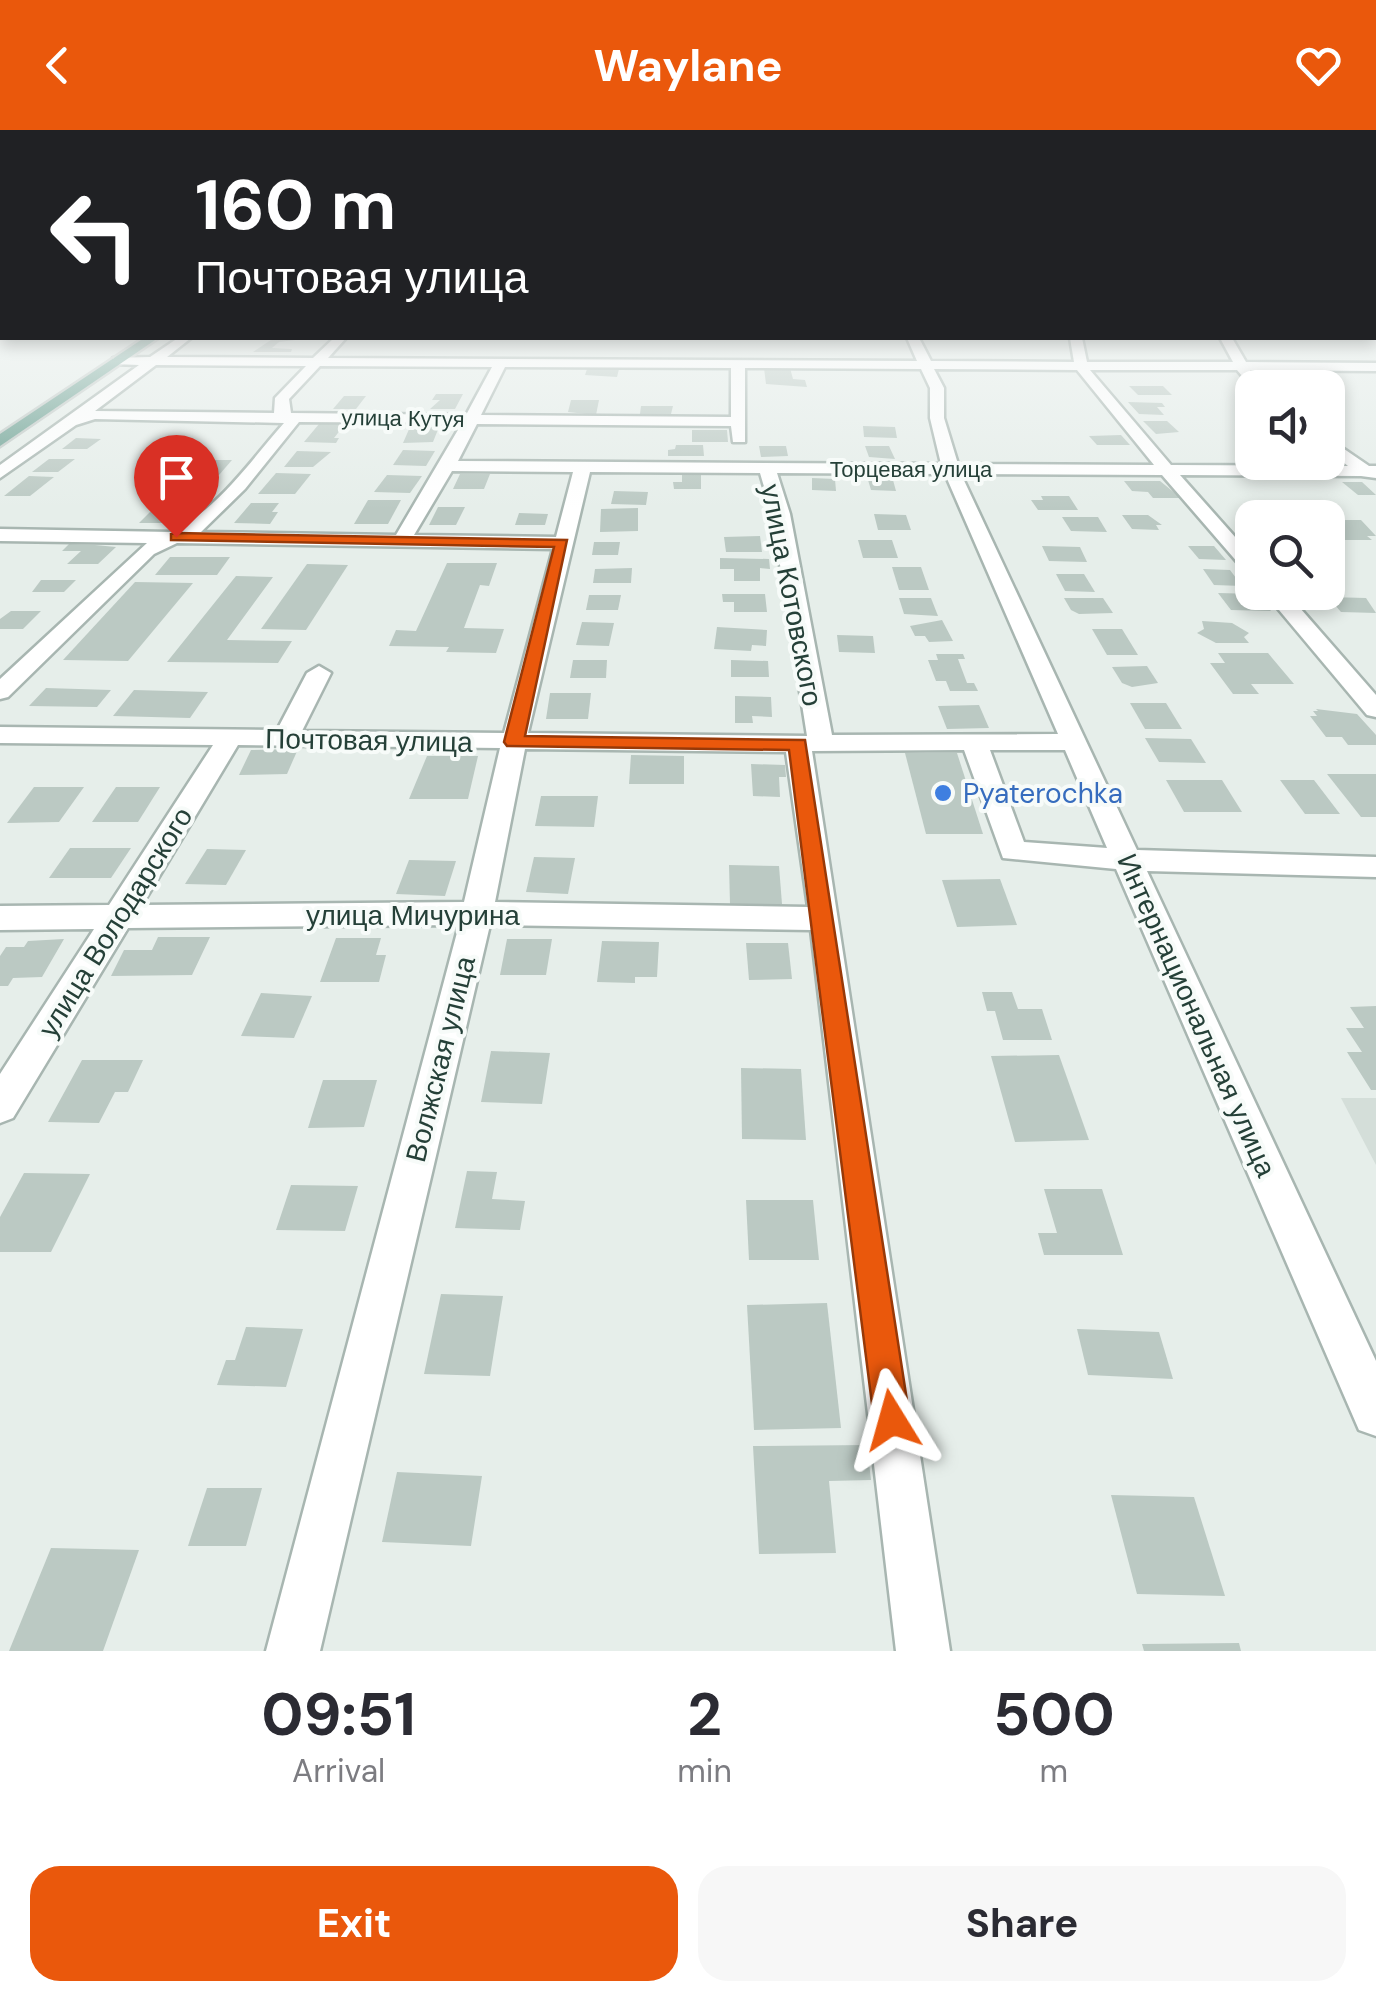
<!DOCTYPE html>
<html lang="en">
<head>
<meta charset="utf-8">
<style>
	:root { --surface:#fff; --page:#f7f7f7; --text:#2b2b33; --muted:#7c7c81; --accent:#ea580c }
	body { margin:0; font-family:"DM Sans",sans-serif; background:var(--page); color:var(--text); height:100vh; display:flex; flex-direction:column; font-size:38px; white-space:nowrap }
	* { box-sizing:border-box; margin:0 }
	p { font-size:32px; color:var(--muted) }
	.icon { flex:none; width:55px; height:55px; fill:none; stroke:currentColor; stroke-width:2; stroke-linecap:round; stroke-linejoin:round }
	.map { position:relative; height:1521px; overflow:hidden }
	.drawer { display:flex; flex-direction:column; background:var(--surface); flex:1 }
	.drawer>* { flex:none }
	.hud { position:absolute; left:0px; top:0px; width:1378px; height:210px; box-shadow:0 5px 15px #0003; background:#202124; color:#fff; overflow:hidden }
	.controls { position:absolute; left:1235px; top:240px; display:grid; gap:20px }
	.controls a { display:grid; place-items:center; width:110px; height:110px; border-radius:20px; background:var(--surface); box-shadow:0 5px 15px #0003; font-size:50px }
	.pin { position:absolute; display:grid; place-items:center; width:85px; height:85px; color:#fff; margin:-102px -42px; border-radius:50% 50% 50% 0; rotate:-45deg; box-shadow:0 0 10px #0007 }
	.pin .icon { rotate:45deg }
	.me { position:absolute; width:110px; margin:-55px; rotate:352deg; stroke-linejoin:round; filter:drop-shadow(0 0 8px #0008) }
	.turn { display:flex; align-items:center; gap:35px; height:210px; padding:0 30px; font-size:45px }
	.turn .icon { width:130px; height:130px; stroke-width:2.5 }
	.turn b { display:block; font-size:70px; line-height:85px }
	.eta { display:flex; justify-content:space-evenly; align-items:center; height:170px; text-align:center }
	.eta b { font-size:60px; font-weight:700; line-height:70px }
	.button { display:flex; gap:20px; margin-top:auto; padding:20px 30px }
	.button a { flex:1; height:115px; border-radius:30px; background:var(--accent); color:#fff; font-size:40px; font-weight:700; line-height:115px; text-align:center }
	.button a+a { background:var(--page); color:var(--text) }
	header { display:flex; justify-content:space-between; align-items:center; height:130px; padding:0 30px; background:var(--accent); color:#fff; font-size:45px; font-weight:700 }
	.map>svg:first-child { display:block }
	.built { fill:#d4ded9 }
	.building { fill:#bbc9c3 }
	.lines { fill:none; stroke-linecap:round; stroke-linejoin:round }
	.minor-casing { stroke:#a8b6b1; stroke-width:5 }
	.major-casing { stroke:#c2cac7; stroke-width:5 }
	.minor { fill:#fff; fill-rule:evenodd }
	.major { fill:#6da193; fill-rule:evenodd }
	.route { fill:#ea580c; stroke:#983908; stroke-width:2.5 }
	.shop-dot { fill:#3f7fe0; stroke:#f7fbf9; stroke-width:4 }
	.labels { text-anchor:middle; stroke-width:8; stroke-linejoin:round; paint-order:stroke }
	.far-street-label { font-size:22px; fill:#254038; stroke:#f7fbf9 }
	.street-label { font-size:28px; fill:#254038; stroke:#f7fbf9 }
	.shop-label { font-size:28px; fill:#366cbe; stroke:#f7fbf9; text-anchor:start }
</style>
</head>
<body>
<header><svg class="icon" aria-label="back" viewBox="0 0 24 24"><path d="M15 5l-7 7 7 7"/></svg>Waylane<svg class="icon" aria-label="heart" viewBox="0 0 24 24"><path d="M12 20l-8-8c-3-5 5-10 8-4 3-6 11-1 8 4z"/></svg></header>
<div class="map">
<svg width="1376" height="1521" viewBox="0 0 1376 1521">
	<rect width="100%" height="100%" fill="#e6eeea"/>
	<polygon class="built" points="1341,968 1376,968 1376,1035"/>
	<g class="building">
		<polygon points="274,208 294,208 303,209 279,212 272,218 292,219 291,222 253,222"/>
		<polygon points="620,235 617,247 585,245 588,236"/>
		<polygon points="764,238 790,238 793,249 805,250 807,257 766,254"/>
		<polygon points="1129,256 1163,256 1172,265 1138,265"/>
		<polygon points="436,264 463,264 455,279 430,279 440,270 432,270"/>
		<polygon points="344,266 366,266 356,279 333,279"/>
		<polygon points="571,270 599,270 596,285 568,282"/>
		<polygon points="1128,272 1162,273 1165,277 1157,277 1164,285 1139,284"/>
		<polygon points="641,276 673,276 671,284 640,284"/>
		<polygon points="1143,291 1167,291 1179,302 1156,304"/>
		<polygon points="319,294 345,294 334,308 339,308 336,313 304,312"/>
		<polygon points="863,296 895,297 897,308 864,307"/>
		<polygon points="410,297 439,297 433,312 403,313"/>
		<polygon points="692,300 727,300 728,312 692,312"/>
		<polygon points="1121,305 1130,315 1097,315 1089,306"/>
		<polygon points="76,308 101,309 87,319 62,319"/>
		<polygon points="676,315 703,315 704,326 668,326 668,320 675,319"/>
		<polygon points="759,316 786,316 788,326 761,327"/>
		<polygon points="865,316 889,316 895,329 869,327"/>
		<polygon points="403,320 435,321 426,336 393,335"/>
		<polygon points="297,321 331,322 313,337 284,337"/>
		<polygon points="49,329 75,329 58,342 32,342"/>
		<polygon points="196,330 232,330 219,345 182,345"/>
		<polygon points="276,343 311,344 295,364 258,364"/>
		<polygon points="460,344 490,344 484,359 453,359"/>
		<polygon points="387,345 422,346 410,363 374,362"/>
		<polygon points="682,345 701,345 701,359 674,359 673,352 682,352"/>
		<polygon points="29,346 54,347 30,366 4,366"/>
		<polygon points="812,348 835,349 836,361 812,360"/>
		<polygon points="868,350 893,350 896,361 871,360"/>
		<polygon points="1124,351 1160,351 1181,368 1153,368 1148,362 1132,361"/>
		<polygon points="1342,352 1362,352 1376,365 1358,365"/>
		<polygon points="180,354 209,354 195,369 166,368"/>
		<polygon points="614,361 648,362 646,375 611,374"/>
		<polygon points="1041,366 1069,366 1078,380 1038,380 1031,370 1043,370"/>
		<polygon points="368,370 401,370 388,394 354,394"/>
		<polygon points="251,373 279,373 272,382 278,382 270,394 234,393"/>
		<polygon points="438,377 465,377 456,395 429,395"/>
		<polygon points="638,378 638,401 600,402 601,379"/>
		<polygon points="153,379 182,380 170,393 139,393"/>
		<polygon points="519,383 548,384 545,395 515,395"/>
		<polygon points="874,384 906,385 911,400 878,400"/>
		<polygon points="1122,385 1148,385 1162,395 1156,395 1159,400 1132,399"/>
		<polygon points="1062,387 1098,387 1107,402 1071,401"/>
		<polygon points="1328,390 1361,390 1376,406 1367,406 1372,410 1340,410 1330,402 1341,401"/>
		<polygon points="760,406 762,422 726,422 724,407"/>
		<polygon points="858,410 892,410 898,428 863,428"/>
		<polygon points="594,412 620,412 618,425 592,425"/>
		<polygon points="69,414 95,415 116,417 98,434 67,434 81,421 62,421"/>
		<polygon points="1042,416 1080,417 1087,432 1049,431"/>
		<polygon points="1188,416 1214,416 1226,430 1199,429"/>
		<polygon points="170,427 230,427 217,445 155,445"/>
		<polygon points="720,428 769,429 770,439 760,438 760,451 734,451 734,439 720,439"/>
		<polygon points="447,433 497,433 489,456 480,455 464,498 504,499 496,523 446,522 449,517 389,516 396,500 416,501"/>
		<polygon points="307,434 348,435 306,500 261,499"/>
		<polygon points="892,437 921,437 929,460 899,460"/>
		<polygon points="632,438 631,453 593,453 595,439"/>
		<polygon points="1203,439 1230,440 1242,456 1214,455"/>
		<polygon points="1056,444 1084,444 1095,462 1065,461"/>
		<polygon points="236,446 273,447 227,510 292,511 278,533 167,532"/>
		<polygon points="41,450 76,450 64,462 32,462"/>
		<polygon points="135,452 193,453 128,531 63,530"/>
		<polygon points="1218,463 1257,464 1271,481 1231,480"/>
		<polygon points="722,464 765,464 767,482 734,482 734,472 723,472"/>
		<polygon points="589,465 621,465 618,480 586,480"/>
		<polygon points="1328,467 1366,468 1376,483 1341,482"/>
		<polygon points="899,468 931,468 938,486 904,484"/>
		<polygon points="1064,468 1103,468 1113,483 1079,484 1071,480"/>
		<polygon points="11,481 41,481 23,499 0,499 0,489"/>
		<polygon points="942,490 953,511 929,512 925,506 915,506 910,496"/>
		<polygon points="1202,491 1232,493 1249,503 1244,507 1249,513 1216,513 1197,503 1204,499"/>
		<polygon points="582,492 614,493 609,516 576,515"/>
		<polygon points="717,497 767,500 766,516 752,515 751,521 714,519"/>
		<polygon points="1092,499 1122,499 1138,525 1107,525"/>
		<polygon points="837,505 873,506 875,523 839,522"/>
		<polygon points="1218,523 1268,523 1294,554 1251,554 1259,564 1233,564 1210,533 1225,533"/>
		<polygon points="936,524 963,524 965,529 958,529 967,553 974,553 978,561 950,561 946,551 936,551 928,530 938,530"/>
		<polygon points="573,530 607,530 606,548 570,548"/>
		<polygon points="731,530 768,531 769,547 731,547"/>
		<polygon points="1147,536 1158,553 1132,557 1122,553 1112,537"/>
		<polygon points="46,558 111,560 97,577 29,576"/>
		<polygon points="134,560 208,562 190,588 113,586"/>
		<polygon points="550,563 591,563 588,589 546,589"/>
		<polygon points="735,566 771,567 772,587 752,586 753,593 735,593"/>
		<polygon points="1130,573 1166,573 1182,599 1145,599"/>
		<polygon points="979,575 989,598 947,599 938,576"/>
		<polygon points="1316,579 1357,584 1376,605 1376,615 1348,615 1342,607 1326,607 1310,586 1317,586 1313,581 1318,581"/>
		<polygon points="1145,608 1191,609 1206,633 1159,632"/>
		<polygon points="298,619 287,644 239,645 251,620"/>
		<polygon points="905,623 957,623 983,704 926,704"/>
		<polygon points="631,625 684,626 684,654 629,654"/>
		<polygon points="427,626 478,626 468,669 409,669"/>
		<polygon points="751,634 785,635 786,647 779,647 780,667 753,666"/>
		<polygon points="1327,644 1376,644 1376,687 1361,687"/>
		<polygon points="1166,650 1222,650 1242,682 1184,682"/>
		<polygon points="1280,650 1314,650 1340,684 1305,684"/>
		<polygon points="34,657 84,657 59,692 7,693"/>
		<polygon points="116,657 160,657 138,692 92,692"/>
		<polygon points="541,666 598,666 594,697 535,696"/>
		<polygon points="70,718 131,718 111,748 49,748"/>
		<polygon points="207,719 246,720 226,755 185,754"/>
		<polygon points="534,727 575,728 568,764 526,762"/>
		<polygon points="409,730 456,731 445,766 396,764"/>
		<polygon points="729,735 779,736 782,774 730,774"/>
		<polygon points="1000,749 1017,795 957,797 942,750"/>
		<polygon points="158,807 210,807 192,845 111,846 124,820 152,820"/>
		<polygon points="336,808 381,808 376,825 386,825 379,852 320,852"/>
		<polygon points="64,809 42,847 13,848 8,856 0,856 0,826 6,817 24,817 28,811"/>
		<polygon points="507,809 552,809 546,845 500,845"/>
		<polygon points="602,811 659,812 657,847 635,847 635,853 597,852"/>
		<polygon points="746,813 788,813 792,849 749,850"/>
		<polygon points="982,862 1012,862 1018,879 1042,879 1052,910 1003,910 995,881 987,881"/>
		<polygon points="261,863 312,866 294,908 241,906"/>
		<polygon points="1376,876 1376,960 1371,960 1347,922 1362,922 1346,898 1364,898 1350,877"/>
		<polygon points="491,921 550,923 542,974 481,972"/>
		<polygon points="1059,925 1089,1010 1015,1012 991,926"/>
		<polygon points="82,930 143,930 128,962 115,962 99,993 48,992"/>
		<polygon points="741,938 801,939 806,1010 742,1009"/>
		<polygon points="323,950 377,950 364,997 308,998"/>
		<polygon points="467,1041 497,1042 492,1069 525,1071 520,1100 455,1098"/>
		<polygon points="24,1043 90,1044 51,1122 0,1122 0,1087"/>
		<polygon points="291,1055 358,1056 345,1101 276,1100"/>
		<polygon points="1044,1059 1102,1059 1123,1125 1044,1125 1038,1103 1057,1103"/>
		<polygon points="746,1070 813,1070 819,1130 749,1130"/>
		<polygon points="441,1164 503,1166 490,1246 424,1244"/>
		<polygon points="827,1173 841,1298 754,1300 747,1175"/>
		<polygon points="246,1197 303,1199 286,1257 217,1255 226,1230 235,1230"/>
		<polygon points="1077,1199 1159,1202 1173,1249 1088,1245"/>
		<polygon points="867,1315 871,1350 829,1351 836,1423 759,1424 753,1316"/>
		<polygon points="397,1342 482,1346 471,1416 382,1412"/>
		<polygon points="207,1358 262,1358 246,1416 188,1416"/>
		<polygon points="1111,1365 1194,1367 1225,1466 1137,1464"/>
		<polygon points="51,1418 139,1420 103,1521 9,1521"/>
		<polygon points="1239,1513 1241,1521 1144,1521 1142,1514"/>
	</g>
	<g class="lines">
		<defs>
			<g id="minor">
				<polygon points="1375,193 1376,194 1376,203 1375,202"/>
				<path d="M178,208h13l-24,19 146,1 21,-20h12l-18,20 589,3 -10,-23h12l12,23 143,1 -4,-24h12l5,24h146l-13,-24h12l14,24 130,1v8l-126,-1 5,9 -7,4 -11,-13h-147l81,95 177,1 -20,-16v-12l41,28h7v12l-15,-2 -181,-1 72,81v17l-7,-2 -83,-96 -201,-1 176,376 239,7v20l-229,-6 229,490v75l-17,-6 -243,-561 -113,-11 -39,-108 -152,1 138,900h-54l-85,-721 -321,-5 -170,726h-54l193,-726 -331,3 -115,190 -13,5v-49l94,-145 -94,1v-24l109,-1 104,-160 -213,-2v-16l277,3 30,-57 12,-7 12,7 -29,58 202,2 49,-184 -376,-6 -23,11 -146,143 -8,2v-20l147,-136 -147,-2v-12l171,3c46,-21 80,-72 113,-109l-189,-4 -19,6 -76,53v-13l139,-100 -26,-1v-6l37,-1zM156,235l150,1 -31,32 -1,15 -179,-2zM320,236l172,1 -26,48 -175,-2 -2,-14zM505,237l226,1v49l-250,-2zM745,238l176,1 9,19v30l11,46 -483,-3 19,-37 254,2 2,16h12zM934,239l143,1 77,95 -196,-1 -14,-46v-30zM299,292l163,1 -66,112 -195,-3 44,-43zM452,341l121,1 -17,65 -142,-2zM590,342l170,1 12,41 35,222 -279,-3zM777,343l168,1 113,260 -226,1 -42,-221zM238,615l262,3 -36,154 -322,3zM525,619l261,3 22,155 -313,-5zM990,620h75l42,98 -83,-6z"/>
				<polygon points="1264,462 1286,462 1376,565 1376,587 1367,585"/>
			</g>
			<g id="major">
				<rect x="1375" y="172" width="1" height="7"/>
				<polygon points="144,208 158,208 0,316 0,304"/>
			</g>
		</defs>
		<use href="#minor" class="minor-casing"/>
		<use href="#major" class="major-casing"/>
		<use href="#minor" class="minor"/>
		<use href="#major" class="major"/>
	</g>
	<linearGradient id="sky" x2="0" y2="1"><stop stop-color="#85bcde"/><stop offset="0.44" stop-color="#f4f7f6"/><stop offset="1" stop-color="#f4f7f6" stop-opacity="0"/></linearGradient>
	<rect width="1376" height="379" fill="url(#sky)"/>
	<polygon class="route" points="176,403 567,410 525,606 805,610 910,1290 905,1302 892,1308 880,1302 874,1290 789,620 507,616 504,612 554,417 171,410 171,404"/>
	<circle class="shop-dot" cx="943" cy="663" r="10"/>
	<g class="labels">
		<g class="far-street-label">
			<text transform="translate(403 288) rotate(1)" y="8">улица Кутуя</text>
			<text x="911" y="347">Торцевая улица</text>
		</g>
		<g class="street-label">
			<text transform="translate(792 465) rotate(79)" y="10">улица Котовского</text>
			<text transform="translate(369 610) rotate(1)" y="10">Почтовая улица</text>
			<text x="413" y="795">улица Мичурина</text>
			<text transform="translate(115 792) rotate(-58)" y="10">улица Володарского</text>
			<text transform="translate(1197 885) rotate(66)" y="10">Интернациональная улица</text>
			<text transform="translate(440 929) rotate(-76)" y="10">Волжская улица</text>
		</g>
		<g class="shop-label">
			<text x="963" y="673">Pyaterochka</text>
		</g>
	</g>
</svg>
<div class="controls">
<a><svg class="icon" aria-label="sound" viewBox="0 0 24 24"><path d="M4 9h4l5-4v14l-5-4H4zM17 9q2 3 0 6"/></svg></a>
<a><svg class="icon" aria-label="search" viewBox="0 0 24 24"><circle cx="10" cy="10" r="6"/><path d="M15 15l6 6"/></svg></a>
</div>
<div class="pin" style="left:176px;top:407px;background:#d93025"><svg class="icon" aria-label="arrive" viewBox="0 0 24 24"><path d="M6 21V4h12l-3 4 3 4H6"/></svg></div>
<svg class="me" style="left:892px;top:1290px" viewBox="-20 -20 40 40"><path d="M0-17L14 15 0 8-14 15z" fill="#ea580c" stroke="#fff" stroke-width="4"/></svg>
<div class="hud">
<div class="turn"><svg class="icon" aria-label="left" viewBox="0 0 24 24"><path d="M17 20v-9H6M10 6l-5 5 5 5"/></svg><div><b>160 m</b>Почтовая улица</div></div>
</div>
</div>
<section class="drawer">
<div class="eta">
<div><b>09:51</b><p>Arrival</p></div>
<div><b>2</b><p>min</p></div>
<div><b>500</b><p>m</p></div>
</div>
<div class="button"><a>Exit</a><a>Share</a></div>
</section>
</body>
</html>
